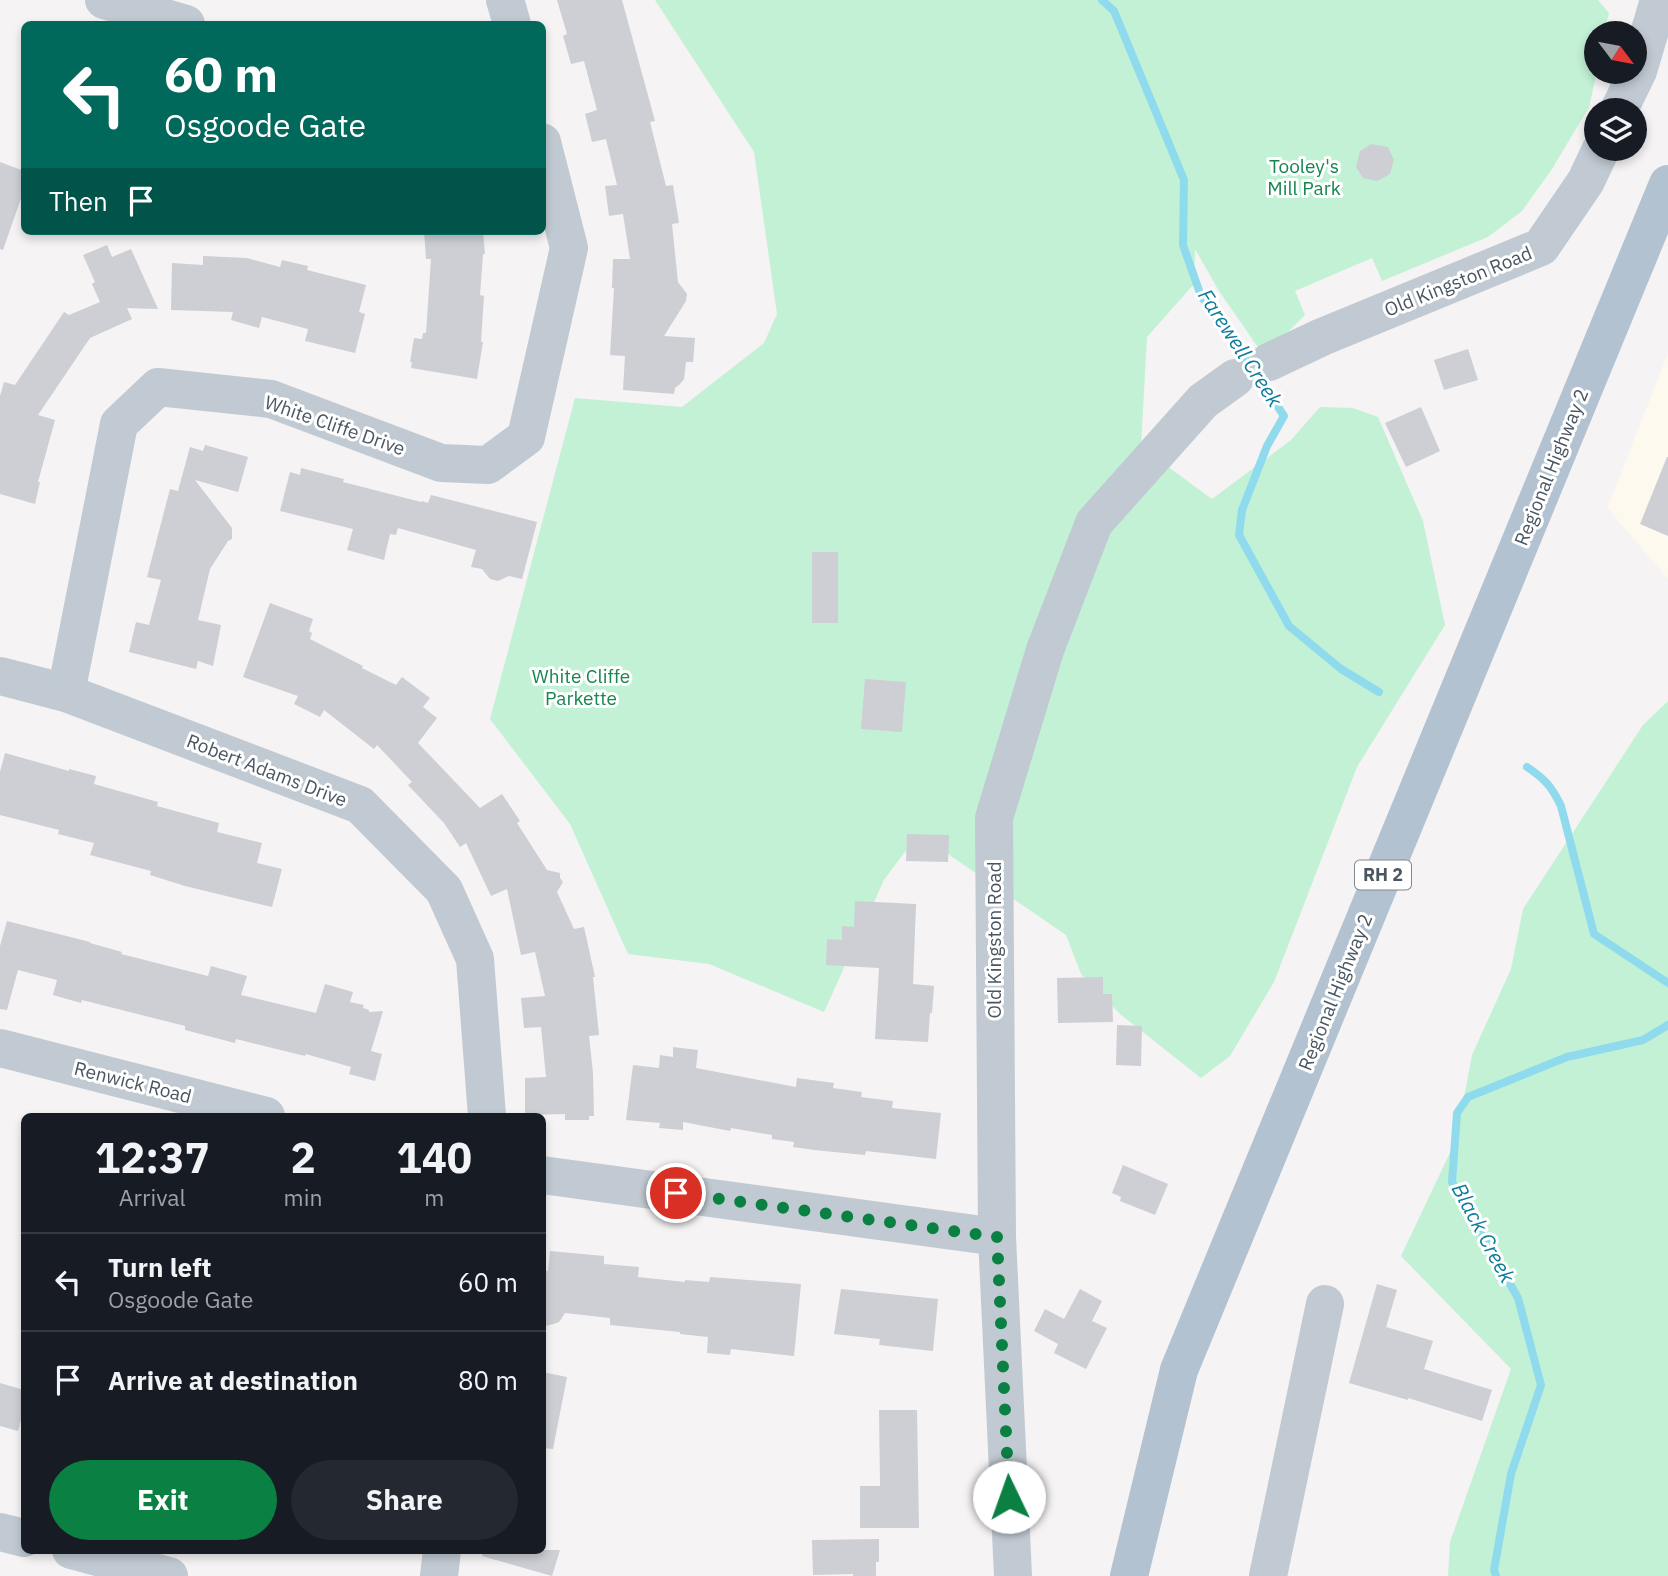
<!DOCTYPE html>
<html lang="en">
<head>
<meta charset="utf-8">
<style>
	:root { --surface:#171b24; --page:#242831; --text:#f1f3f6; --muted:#9ea1a6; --line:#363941; --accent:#0b8043 }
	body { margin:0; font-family:"IBM Plex Sans",sans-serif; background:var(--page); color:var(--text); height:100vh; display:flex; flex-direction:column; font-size:26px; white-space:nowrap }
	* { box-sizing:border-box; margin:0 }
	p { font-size:23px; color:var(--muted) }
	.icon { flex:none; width:38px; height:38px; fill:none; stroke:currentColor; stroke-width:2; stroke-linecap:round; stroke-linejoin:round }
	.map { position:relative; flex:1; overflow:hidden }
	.drawer { position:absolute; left:21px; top:1113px; width:525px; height:441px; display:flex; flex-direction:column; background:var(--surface); border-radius:10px; box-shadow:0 4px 10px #0003 }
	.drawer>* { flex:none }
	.hud { position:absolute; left:21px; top:21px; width:525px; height:214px; border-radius:10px; box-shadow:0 4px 10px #0003; background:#00695c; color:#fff; overflow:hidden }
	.needle { width:46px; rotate:122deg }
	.controls { position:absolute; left:1584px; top:21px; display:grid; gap:14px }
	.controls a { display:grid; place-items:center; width:63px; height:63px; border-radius:50%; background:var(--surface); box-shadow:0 4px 10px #0003; font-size:35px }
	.pin { position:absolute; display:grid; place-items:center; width:60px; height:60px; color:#fff; margin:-30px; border:4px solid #fff; border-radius:50%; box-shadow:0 2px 7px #0007 }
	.me { position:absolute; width:77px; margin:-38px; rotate:357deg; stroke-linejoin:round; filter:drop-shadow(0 0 5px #0008) }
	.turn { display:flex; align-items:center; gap:24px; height:147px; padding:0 28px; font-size:32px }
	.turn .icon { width:91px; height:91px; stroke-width:2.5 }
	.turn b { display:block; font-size:49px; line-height:60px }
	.then { display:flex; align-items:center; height:66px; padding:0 28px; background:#0003; gap:14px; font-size:26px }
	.eta { display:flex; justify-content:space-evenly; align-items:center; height:119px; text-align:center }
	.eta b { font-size:42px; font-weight:800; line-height:49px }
	.action { display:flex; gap:14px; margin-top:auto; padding:14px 28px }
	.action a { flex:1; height:80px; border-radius:42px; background:var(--accent); color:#fff; font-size:28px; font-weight:800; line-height:80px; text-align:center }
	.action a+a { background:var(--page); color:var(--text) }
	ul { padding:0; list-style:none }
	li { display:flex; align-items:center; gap:21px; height:98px; padding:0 28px; border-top:2px solid var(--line) }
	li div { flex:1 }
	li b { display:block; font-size:26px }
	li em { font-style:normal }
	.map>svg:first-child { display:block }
	.commercial { fill:#fdf9ef }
	.green { fill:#c3f1d5 }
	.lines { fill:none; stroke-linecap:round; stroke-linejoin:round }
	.stream { stroke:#90daee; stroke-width:8 }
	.building { fill:#cdcfd5 }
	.minor { stroke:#c1cad2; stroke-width:38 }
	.major { stroke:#b3c2d1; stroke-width:38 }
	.route { stroke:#0b8043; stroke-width:12; stroke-dasharray:0 21.6 }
	.labels { text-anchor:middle; stroke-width:6; stroke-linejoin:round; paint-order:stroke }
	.shield { fill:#fff; stroke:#808990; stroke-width:2 }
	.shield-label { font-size:18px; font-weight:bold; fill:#4a5661 }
	.park-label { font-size:19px; fill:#17864f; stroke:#fff }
	.street-label { font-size:19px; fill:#4a5661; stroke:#fff }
	.water-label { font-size:21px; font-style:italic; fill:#0c7c9b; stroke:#fff }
</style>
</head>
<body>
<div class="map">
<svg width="1668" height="1576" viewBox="0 0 1668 1576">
	<rect width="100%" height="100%" fill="#f5f3f3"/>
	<polygon class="commercial" points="1668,353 1668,579 1607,508"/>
	<g class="green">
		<polygon points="655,0 1598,0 1609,13 1604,33 1596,33 1597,72 1589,107 1552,169 1522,211 1488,237 1382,281 1372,258 1295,291 1305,315 1264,356 1219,291 1195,249 1194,284 1147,337 1141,447 1212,499 1291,440 1320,407 1353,408 1378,417 1423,521 1445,625 1357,767 1274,982 1230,1056 1201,1078 1120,1014 1081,974 1066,935 926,839 913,841 884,880 824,1012 709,964 628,954 570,824 490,719 575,398 682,407 764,343 777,314 754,152"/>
		<polygon points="1668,701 1668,1576 1448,1576 1450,1542 1511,1369 1401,1256 1456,1140 1472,1055 1511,969 1523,909 1643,725"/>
	</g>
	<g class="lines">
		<g class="stream">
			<polyline points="1102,0 1114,11 1184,180 1183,245 1201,296 1246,358 1284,416 1267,446 1242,510 1239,535 1289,626 1341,669 1379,692"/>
			<path d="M1527,767c18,12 25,20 34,39l33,128 74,49"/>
			<polyline points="1496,1576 1494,1570 1511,1474 1541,1385 1518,1298 1452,1182 1457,1113 1468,1097 1567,1057 1643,1040 1668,1025"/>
		</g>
	</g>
	<g class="building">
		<polygon points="557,0 622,0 655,121 650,122 666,186 673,185 679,223 672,224 678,282 687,294 686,301 664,336 695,338 693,362 686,362 684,379 680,384 675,388 674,394 623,390 625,356 610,355 614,288 612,288 613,259 630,259 623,214 609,216 605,186 617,185 606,139 592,142 585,114 597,110 584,61 571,64 563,36 567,34"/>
		<polygon points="1371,144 1388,147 1394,160 1390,174 1377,181 1363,178 1356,167 1360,151"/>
		<polygon points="0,162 24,171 24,190 3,250 0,249"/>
		<polygon points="424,231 483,231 485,254 483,254 480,295 484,296 481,342 483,342 477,379 411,368 412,362 410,362 414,338 422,339 423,333 426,333 431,259 426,259"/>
		<polygon points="107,245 112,257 131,249 158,309 127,308 132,319 90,338 38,415 55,420 38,482 40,482 35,504 0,494 0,396 4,382 15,385 64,312 69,315 100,302 92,284 95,282 83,255"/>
		<polygon points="203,256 247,258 280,267 282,260 308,266 307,270 366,285 359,312 365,314 355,353 305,341 308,329 262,317 259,328 231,320 233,312 171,310 172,263 203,265"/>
		<polygon points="1468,349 1478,380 1444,390 1434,360"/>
		<polygon points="1421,407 1440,451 1406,467 1385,423"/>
		<polygon points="205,445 248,457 238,492 195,480 232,528 232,539 228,541 210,569 198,620 221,625 213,666 198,661 196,669 129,652 136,622 149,625 161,580 147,577 170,489 178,491 190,447 203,451"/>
		<polygon points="1667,457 1668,457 1668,536 1640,524"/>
		<polygon points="301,468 344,479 343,482 421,502 422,501 428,503 431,495 537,522 522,579 509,576 498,581 490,579 482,569 471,567 476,550 398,528 396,535 390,534 384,560 347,550 353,529 280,511 290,472 300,475"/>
		<rect x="812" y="552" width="26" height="71"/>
		<polygon points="270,603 313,619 309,631 312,633 310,639 363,666 362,668 396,685 402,677 430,698 423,707 437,718 418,743 480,808 502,794 520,821 517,823 547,870 560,873 560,878 563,882 557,892 574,929 584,927 595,977 593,977 599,1035 589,1036 593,1073 594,1116 589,1116 589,1120 565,1120 565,1114 525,1115 525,1078 546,1077 541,1027 524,1028 521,998 545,996 535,952 521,955 507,889 491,896 466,843 460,847 444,823 408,785 412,782 377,745 374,749 324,710 320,717 294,704 298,696 243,677"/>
		<polygon points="865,679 906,682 902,732 861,729"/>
		<polygon points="5,753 69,771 69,769 96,776 94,784 158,802 157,806 219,823 217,832 262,843 257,863 282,869 272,907 185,886 150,875 151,871 90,855 94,843 58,834 59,830 0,815 0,772"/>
		<polygon points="907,834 949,835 948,862 906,861"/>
		<polygon points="855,901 916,904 913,984 934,986 932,1013 930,1013 928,1042 875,1039 879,968 826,965 827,939 842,940 842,926 854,927"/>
		<polygon points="7,921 90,942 90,943 122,952 121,954 208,976 211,966 247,976 241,995 316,1013 325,984 353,992 350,1002 364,1005 363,1008 369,1010 369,1012 383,1011 371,1051 382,1054 375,1081 349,1074 351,1067 306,1054 305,1056 236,1039 235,1043 185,1030 185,1026 82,1000 81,1003 53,995 57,980 18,970 7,1010 0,1009 0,946"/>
		<polygon points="1103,977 1103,994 1112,994 1113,1022 1058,1023 1057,978"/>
		<polygon points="1117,1025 1142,1026 1141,1066 1116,1065"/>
		<polygon points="673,1047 698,1050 696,1068 796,1087 797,1078 834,1083 833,1088 862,1092 861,1097 893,1101 892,1108 941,1113 936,1159 866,1151 865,1155 814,1150 793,1147 794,1142 772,1139 772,1135 731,1128 730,1131 683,1122 683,1130 659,1128 660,1123 626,1120 633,1065 659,1068 660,1055 673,1057"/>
		<polygon points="1123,1165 1168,1184 1155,1215 1120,1201 1121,1197 1112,1193"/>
		<polygon points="550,1251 604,1256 604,1264 639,1267 638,1277 685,1282 685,1280 709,1282 710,1277 801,1284 794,1356 731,1349 730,1355 707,1353 708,1337 680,1334 680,1332 610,1325 610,1318 565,1313 560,1321 557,1323 542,1327 542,1270 548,1271"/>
		<polygon points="1377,1284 1397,1290 1386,1327 1433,1341 1424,1369 1492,1390 1482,1421 1408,1398 1408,1400 1349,1383"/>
		<polygon points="841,1289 938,1299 933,1351 879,1345 880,1339 834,1334"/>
		<polygon points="1080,1289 1102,1301 1092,1321 1107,1328 1086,1369 1054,1353 1058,1344 1034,1331 1045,1309 1064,1319"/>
		<polygon points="542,1372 567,1377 553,1449 542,1448"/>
		<polygon points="0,1383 24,1390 24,1409 18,1431 0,1426"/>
		<polygon points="879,1410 917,1410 919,1528 860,1528 860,1486 880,1486"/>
		<polygon points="879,1539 879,1562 876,1562 876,1576 853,1576 853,1574 813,1575 812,1540"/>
		<polygon points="483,1550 560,1550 552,1576 482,1556"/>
	</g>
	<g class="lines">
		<g class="minor">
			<polyline points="104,0 186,24"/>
			<polyline points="505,0 512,24"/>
			<polyline points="1619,110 1638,71 1659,0"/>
			<polyline points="1269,362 1322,337 1541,247 1586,181 1601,149"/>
			<polyline points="0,676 66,693 360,805 444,890 475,959 487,1116"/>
			<polyline points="66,693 119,424 158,387 271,399 441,463 488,465 526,437 569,248 542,142"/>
			<polyline points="0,1048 266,1116"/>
			<polyline points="542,1175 997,1237"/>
			<polyline points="0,1532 24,1538"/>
			<polyline points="71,1550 169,1576"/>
			<polyline points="439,1576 442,1550"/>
			<polyline points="1013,1576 997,1237 994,818 1045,650 1094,523 1203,401 1235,378"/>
			<polyline points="1268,1576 1325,1304"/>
		</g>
		<polyline class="major" points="1129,1576 1179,1370 1668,184"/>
	</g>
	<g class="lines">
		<polyline class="route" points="676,1193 997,1237 1009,1497"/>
	</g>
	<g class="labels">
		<rect class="shield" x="1355" y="860.5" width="56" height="29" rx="5"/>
		<g class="shield-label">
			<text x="1383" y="881">RH 2</text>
		</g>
		<g class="park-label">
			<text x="1304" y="173">Tooley's<tspan x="1304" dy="22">Mill Park</tspan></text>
			<text x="581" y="683">White Cliffe<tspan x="581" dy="22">Parkette</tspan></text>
		</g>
		<g class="street-label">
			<text transform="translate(1458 281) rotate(-22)" y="7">Old Kingston Road</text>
			<text transform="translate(335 425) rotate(19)" y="7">White Cliffe Drive</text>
			<text transform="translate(1551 467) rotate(-68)" y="7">Regional Highway 2</text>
			<text transform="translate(267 770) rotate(21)" y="7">Robert Adams Drive</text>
			<text transform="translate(994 940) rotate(-90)" y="7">Old Kingston Road</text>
			<text transform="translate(1335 992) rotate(-68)" y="7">Regional Highway 2</text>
			<text transform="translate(133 1082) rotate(14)" y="7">Renwick Road</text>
		</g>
		<g class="water-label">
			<text transform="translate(1240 348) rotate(57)" y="7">Farewell Creek</text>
			<text transform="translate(1483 1233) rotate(62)" y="7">Black Creek</text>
		</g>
	</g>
</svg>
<div class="controls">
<a><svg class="needle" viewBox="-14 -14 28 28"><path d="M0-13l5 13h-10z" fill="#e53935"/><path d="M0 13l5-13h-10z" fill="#9ea1a6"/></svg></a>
<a><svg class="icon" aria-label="layers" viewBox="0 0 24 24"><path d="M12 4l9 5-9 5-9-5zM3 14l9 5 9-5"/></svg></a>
</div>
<div class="pin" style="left:676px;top:1193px;background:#d93025"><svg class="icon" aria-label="arrive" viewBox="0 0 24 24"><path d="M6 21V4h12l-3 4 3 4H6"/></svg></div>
<svg class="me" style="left:1009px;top:1497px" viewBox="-20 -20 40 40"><circle r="19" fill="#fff"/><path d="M0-13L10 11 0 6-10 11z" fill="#0b8043"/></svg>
<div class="hud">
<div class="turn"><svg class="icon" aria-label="left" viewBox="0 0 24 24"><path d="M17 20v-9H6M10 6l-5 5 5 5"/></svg><div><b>60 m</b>Osgoode Gate</div></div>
<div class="then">Then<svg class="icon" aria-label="arrive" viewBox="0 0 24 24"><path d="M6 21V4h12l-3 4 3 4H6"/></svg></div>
</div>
<section class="drawer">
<div class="eta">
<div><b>12:37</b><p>Arrival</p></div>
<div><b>2</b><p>min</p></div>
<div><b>140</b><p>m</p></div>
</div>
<ul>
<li><svg class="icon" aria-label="left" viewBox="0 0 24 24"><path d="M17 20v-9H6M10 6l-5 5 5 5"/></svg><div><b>Turn left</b><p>Osgoode Gate</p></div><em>60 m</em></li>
<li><svg class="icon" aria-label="arrive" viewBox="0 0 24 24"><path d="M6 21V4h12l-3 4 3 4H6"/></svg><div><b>Arrive at destination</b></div><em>80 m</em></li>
</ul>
<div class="action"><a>Exit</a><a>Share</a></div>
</section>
</div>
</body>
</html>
